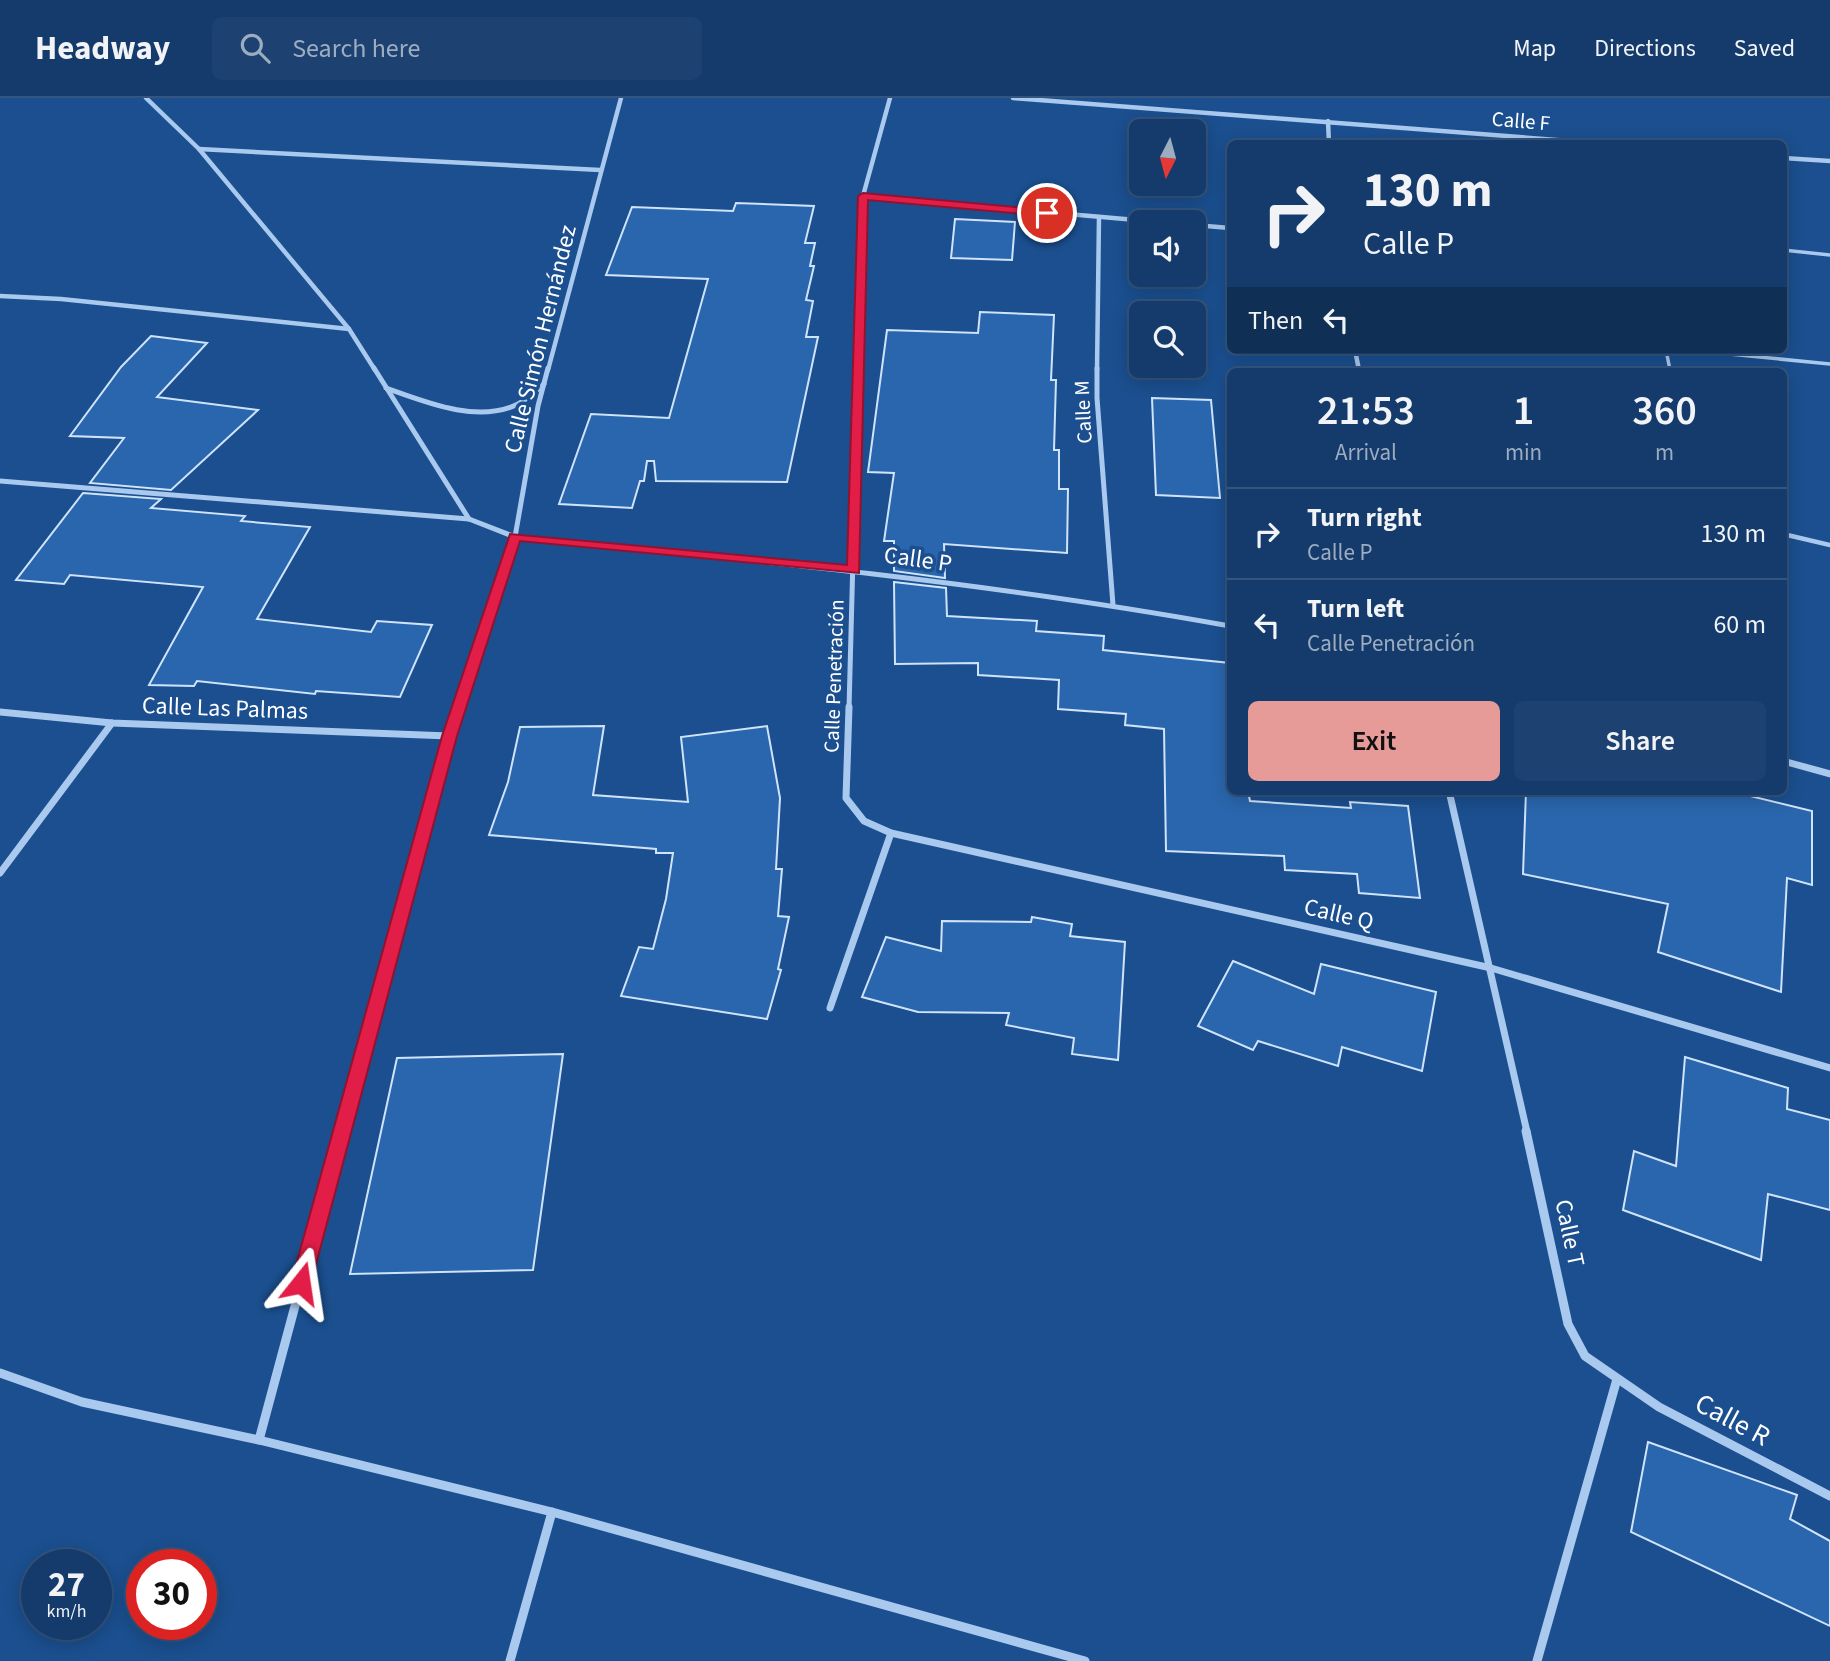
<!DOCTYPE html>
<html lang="en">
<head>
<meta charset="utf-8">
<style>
	:root { --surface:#143b6b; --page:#1d4271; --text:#f1f3f6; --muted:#9dadc1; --line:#33557e; --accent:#e69b98 }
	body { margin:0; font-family:"Source Sans 3",sans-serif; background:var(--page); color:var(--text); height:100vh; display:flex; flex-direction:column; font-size:26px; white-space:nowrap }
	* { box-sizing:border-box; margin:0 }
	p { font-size:23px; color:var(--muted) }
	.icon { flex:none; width:38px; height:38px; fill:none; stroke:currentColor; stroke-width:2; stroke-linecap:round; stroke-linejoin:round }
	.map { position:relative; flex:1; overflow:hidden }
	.sheet { position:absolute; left:1227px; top:270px; width:560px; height:427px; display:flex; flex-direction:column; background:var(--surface); border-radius:10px; box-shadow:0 4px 18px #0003,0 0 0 2px var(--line) }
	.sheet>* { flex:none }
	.hud { position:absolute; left:1227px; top:42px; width:560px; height:214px; border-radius:10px; box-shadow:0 4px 18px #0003,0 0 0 2px var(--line); background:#143b6b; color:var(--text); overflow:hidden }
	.needle { width:46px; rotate:186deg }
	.tools { position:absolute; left:1129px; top:21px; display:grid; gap:14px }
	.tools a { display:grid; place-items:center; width:77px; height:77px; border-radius:10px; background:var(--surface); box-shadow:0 4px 18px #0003,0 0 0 2px var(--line); font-size:35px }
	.speed { position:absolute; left:21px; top:1451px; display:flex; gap:14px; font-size:35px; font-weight:700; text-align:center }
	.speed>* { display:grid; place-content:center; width:91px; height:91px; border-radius:50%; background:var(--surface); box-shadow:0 4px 18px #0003,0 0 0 2px var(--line); line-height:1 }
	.speed small { font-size:18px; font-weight:400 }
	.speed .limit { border:10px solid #d22; background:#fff; color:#111 }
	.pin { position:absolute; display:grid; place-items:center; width:60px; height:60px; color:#fff; margin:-30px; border:4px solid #fff; border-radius:50%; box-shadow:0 2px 7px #0007 }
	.me { position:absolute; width:77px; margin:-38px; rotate:15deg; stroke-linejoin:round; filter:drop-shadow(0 0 5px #0008) }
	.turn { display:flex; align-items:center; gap:24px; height:147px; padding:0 21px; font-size:32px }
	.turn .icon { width:91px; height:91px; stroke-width:2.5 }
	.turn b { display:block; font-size:49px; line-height:60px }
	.then { display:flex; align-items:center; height:66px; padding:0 21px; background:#0003; gap:14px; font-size:26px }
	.eta { display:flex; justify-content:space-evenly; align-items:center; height:119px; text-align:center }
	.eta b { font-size:42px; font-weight:600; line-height:49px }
	.action { display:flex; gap:14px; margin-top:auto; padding:14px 21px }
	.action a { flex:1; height:80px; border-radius:10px; background:var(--accent); color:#111; font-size:28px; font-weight:600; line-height:80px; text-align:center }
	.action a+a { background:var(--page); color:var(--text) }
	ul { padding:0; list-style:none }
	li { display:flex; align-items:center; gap:21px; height:91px; padding:0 21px; border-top:2px solid var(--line) }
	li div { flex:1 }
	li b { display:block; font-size:26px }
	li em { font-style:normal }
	header { display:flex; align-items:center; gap:42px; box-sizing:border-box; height:98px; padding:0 35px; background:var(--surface); border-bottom:2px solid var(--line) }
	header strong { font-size:33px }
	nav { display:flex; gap:38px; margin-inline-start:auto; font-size:24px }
	.search { width:490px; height:63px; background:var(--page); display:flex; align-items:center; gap:18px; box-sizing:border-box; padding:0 24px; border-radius:10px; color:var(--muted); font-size:26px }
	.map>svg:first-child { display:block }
	.building { fill:#2a66ad; stroke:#cfe3fa; stroke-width:2 }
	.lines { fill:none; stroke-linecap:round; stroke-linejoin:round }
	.service-far1 { stroke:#a9c9ee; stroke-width:3.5 }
	.service { stroke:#a9c9ee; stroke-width:4.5 }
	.minor-far3 { stroke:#a9c9ee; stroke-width:4.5 }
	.minor-far2 { stroke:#a9c9ee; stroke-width:5 }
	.minor-far1 { stroke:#a9c9ee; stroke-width:7 }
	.minor { stroke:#a9c9ee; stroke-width:9 }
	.route { fill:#e11d48; stroke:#92132f; stroke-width:2 }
	.labels { text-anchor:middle; stroke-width:7; stroke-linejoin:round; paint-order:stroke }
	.far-street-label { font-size:21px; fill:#fff; stroke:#1b4f8f }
	.street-label { font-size:24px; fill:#fff; stroke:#1b4f8f }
	.near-street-label { font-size:28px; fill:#fff; stroke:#1b4f8f }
</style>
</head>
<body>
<header>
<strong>Headway</strong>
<div class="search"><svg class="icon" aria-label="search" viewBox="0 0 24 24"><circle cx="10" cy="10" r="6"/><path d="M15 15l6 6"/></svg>Search here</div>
<nav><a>Map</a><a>Directions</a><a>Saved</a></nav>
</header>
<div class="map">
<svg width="1830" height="1563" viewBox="0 0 1830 1563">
	<rect width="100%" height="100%" fill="#1b4f8f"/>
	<g class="building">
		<polygon points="736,105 814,108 805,145 815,145 810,168 814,168 806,202 813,203 806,239 818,239 787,384 656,383 654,363 647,363 644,383 640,383 632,410 559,406 591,316 669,320 708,181 606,177 632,109 733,113"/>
		<polygon points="955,121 1015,124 1012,162 951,160"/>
		<polygon points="980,214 1054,217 1051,282 1056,282 1054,352 1059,352 1059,391 1068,391 1067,455 944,446 945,480 894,473 894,443 884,443 894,375 868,374 887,232 978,235"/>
		<polygon points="151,238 207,245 157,299 258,312 171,392 90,385 124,340 70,338 121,269"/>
		<polygon points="1152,300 1211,302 1220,400 1156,397"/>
		<polygon points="83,395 161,401 151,410 245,418 241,423 310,429 257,521 371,534 377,523 432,527 400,599 316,593 315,596 197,583 194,588 149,587 203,489 70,477 64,486 16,482"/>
		<polygon points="894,484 946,490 947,518 1037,523 1036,533 1104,538 1103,552 1230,565 1230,693 1248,693 1250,703 1351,710 1350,704 1408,708 1420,800 1359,795 1357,776 1285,772 1284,758 1166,753 1164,631 1125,627 1126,616 1058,611 1059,582 978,577 978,565 895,566"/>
		<polygon points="604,628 593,697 688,704 681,639 767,628 780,700 776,771 782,771 778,818 789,819 778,871 781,872 767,921 621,898 639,849 653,851 666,801 673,755 656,755 656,751 489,737 508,684 520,629"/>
		<polygon points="1526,693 1730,693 1812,713 1812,787 1787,780 1781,894 1658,854 1668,806 1523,776"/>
		<polygon points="1032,819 1072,826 1070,838 1125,844 1118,962 1072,956 1074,940 1006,927 1009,915 918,914 862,899 886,839 941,853 942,823 1031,824"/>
		<polygon points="1233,863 1314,896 1321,866 1436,894 1422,973 1342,949 1338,968 1258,943 1253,952 1198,928"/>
		<polygon points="563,956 533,1172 350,1176 397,960"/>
		<polygon points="1685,959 1788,990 1787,1011 1830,1022 1830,1112 1768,1096 1761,1162 1623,1112 1634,1053 1676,1068"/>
		<polygon points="1648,1344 1797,1397 1790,1421 1830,1443 1830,1528 1631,1434"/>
	</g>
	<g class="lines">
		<g class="service-far1">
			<polyline points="1783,152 1830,157"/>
			<polyline points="1666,252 1670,272"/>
			<polyline points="1688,252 1830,266"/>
		</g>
		<g class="service">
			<polyline points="1669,270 1670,273"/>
			<polyline points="1783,436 1830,447"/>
		</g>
		<g class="minor-far3">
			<polyline points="146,0 199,51 349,231 375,272"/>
			<polyline points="1013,0 1609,46"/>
			<polyline points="1328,23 1329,46"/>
			<polyline points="199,51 600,72"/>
			<polyline points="1783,60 1830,63"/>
			<polyline points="863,98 1159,124"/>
			<polyline points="1194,127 1230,130"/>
			<polyline points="0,198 61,201 349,231"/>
			<polyline points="1355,252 1359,272"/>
			<polyline points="548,272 621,0"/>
			<polyline points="858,272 863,98 890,0"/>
			<polyline points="1097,272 1099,119"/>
		</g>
		<g class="minor-far2">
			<polyline points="374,270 469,421"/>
			<polyline points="1097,270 1097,300 1113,507"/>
			<polyline points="1358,270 1359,273"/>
			<path d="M386,290c39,14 92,36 132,16 10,-5 18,-13 26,-20"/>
			<path d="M0,383l469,38 46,18c239,23 478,46 715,89"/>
			<polyline points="458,611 515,439 538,308 548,270"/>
			<polyline points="849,611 858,270"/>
		</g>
		<g class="minor-far1">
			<polyline points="849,609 846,700 864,723 891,735 1491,870 1830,970"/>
			<polyline points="0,614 112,625 449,638"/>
			<polyline points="1783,663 1830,676"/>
			<polyline points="1449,693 1527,1034"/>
			<polyline points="0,775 112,625"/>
			<polyline points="830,910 891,735"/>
			<polyline points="342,1034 459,609"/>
		</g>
		<g class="minor">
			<polyline points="1526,1033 1568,1226 1585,1258 1659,1309 1830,1398"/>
			<polyline points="0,1275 82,1304 259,1342 552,1414 1085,1563"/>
			<polyline points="259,1342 342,1033"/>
			<polyline points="510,1563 552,1414"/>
			<polyline points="1537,1563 1617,1281"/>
		</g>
	</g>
	<polygon class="route" points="863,95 1047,112 1052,115 1047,118 868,102 859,475 520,443 457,638 311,1185 308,1192 301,1194 294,1192 291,1185 442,638 510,436 847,467 858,98"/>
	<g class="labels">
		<g class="far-street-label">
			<text transform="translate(1521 23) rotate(5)" y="7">Calle F</text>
			<text transform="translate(1083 314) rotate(-93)" y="7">Calle M</text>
			<text transform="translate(834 578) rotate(-88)" y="7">Calle Penetración</text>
		</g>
		<g class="street-label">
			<text transform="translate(540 241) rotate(-76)" y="8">Calle Simón Hernández</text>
			<text transform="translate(918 461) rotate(8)" y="8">Calle P</text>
			<text transform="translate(225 610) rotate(2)" y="8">Calle Las Palmas</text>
			<text transform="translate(1339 816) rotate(13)" y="8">Calle Q</text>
			<text transform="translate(1570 1135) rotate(78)" y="8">Calle T</text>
		</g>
		<g class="near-street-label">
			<text transform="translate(1733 1321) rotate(28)" y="10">Calle R</text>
		</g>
	</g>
</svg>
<div class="tools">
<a><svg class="needle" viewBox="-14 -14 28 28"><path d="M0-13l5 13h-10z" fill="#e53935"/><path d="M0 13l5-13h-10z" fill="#9dadc1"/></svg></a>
<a><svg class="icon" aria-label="sound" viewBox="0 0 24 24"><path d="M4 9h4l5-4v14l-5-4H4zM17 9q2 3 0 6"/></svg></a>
<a><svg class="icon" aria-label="search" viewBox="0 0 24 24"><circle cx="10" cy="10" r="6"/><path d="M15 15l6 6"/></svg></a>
</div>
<div class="speed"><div>27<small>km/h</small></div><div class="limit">30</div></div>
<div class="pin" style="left:1047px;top:115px;background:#d93025"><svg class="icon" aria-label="arrive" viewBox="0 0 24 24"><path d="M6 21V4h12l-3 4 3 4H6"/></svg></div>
<svg class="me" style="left:301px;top:1185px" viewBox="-20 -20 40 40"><path d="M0-17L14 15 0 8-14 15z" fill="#e11d48" stroke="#fff" stroke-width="4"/></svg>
<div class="hud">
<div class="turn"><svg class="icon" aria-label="right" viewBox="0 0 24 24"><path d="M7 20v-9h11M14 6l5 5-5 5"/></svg><div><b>130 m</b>Calle P</div></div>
<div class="then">Then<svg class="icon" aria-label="left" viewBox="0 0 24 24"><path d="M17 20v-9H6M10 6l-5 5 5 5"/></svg></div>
</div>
<section class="sheet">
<div class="eta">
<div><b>21:53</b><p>Arrival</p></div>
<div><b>1</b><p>min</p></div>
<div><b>360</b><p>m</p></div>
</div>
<ul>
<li><svg class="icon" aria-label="right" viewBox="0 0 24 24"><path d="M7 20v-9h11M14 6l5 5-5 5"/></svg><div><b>Turn right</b><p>Calle P</p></div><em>130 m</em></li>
<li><svg class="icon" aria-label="left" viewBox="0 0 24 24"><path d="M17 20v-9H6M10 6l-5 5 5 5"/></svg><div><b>Turn left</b><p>Calle Penetración</p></div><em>60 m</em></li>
</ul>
<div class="action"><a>Exit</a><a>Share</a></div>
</section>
</div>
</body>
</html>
